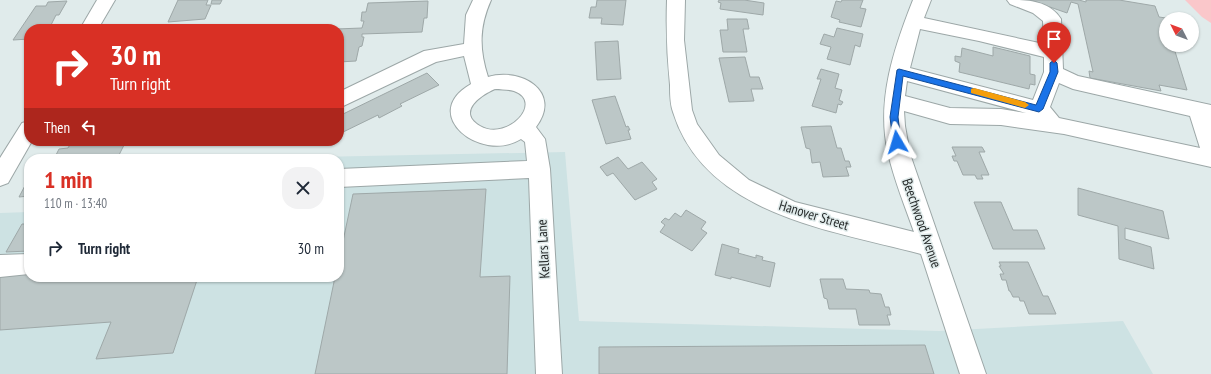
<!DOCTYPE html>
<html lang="en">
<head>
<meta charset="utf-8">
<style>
	:root { --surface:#fff; --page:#f2f2f3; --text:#1f2937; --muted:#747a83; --accent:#d93025 }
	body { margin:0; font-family:"PT Sans Narrow",sans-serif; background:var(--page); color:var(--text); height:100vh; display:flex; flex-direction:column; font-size:15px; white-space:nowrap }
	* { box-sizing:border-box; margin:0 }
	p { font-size:13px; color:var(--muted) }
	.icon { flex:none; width:22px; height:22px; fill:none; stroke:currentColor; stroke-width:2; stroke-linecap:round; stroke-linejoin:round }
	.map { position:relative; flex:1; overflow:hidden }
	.sheet { position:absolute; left:24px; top:154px; width:320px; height:128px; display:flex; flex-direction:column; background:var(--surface); border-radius:16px; box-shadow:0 1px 3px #0004 }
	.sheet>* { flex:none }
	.hud { position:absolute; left:24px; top:24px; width:320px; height:122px; border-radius:16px; box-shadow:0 1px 3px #0004; background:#d93025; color:#fff; overflow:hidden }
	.needle { width:26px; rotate:312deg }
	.controls { position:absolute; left:1159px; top:12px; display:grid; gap:8px }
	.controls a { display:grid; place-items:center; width:40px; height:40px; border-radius:50%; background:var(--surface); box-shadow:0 1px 3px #0004; font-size:20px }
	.pin { position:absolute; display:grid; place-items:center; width:34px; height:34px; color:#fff; margin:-41px -17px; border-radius:50% 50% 50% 0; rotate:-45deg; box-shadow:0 0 4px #0007 }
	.pin .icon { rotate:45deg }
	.me { position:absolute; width:44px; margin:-22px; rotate:353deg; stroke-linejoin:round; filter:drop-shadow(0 0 3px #0008) }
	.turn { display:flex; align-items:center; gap:14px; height:84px; padding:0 20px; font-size:18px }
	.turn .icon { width:52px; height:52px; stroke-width:2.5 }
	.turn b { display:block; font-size:28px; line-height:34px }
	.then { display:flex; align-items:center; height:38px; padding:0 20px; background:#0003; gap:8px; font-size:15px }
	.round { display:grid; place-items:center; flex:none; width:42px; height:42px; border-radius:16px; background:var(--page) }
	.headline { display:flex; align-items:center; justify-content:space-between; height:68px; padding:0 20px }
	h1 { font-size:24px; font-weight:700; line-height:30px; color:var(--accent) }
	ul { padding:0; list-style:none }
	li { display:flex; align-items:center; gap:12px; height:52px; padding:0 20px }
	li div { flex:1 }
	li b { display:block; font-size:15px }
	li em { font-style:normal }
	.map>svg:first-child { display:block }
	.built { fill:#cde2e3 }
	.green { fill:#fac7ca }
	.building { fill:#bcc7c7; stroke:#9ea8a8 }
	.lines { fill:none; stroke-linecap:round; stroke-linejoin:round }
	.minor-casing { stroke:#9ca7a7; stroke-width:2 }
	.minor { fill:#fff; fill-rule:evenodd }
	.route { fill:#1a73e8; stroke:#114b97 }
	.slow { fill:#f59e0b }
	.labels { text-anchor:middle; stroke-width:3; stroke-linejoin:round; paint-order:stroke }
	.street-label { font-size:14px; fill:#272b2b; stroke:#e0ebeb }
</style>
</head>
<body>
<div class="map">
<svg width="1211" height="374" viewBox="0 0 1211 374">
	<rect width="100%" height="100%" fill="#e0ebeb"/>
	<polygon class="built" points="565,152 579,321 939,331 1123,321 1153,374 0,374 0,213 29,212 29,277 339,277 339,159 220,159"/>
	<polygon class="green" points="1185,0 1211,0 1211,23 1202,17"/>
	<g class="building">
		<polygon points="178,0 208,0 206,5 211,5 205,19 168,22"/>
		<polygon points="212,0 222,0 220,4 211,4"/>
		<polygon points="597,0 626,0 623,25 601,24 602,18 589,18 591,7 596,7"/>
		<polygon points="719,0 744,0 764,3 763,15 720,9 721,3 718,2"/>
		<polygon points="842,0 863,0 860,8 866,9 861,27 839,22 840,20 831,17 836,1 841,2"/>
		<polygon points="1030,0 1079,0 1086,2 1086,0 1119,0 1155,6 1159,17 1166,18 1166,45 1173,45 1187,90 1159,85 1161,91 1090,78 1089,71 1093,72 1078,4 1071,2 1067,13"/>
		<polygon points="67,1 59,15 56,15 49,29 29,29 29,39 13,40 36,6 46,6 48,2"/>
		<polygon points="428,1 427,18 424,18 422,32 362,34 362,37 364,37 362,46 359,47 356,61 339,62 339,29 336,29 362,28 364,21 361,21 362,12 366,12 368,3"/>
		<polygon points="727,19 747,19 749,29 743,29 747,52 723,52 720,30 728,30"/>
		<polygon points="837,28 863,34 860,47 855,45 850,65 827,59 831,47 820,44 824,34 834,37"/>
		<polygon points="618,41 621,79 597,80 595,42"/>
		<polygon points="993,47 1030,56 1030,74 1035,75 1035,85 1030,84 1029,89 959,72 960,63 955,61 955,56 961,57 962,48 993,56"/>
		<polygon points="745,57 750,77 759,77 763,89 751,89 754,101 729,102 719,58"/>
		<polygon points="821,69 839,74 835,88 842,90 839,100 843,102 841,105 838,104 836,113 812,106 821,79 817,79"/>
		<polygon points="427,73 439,85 400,104 402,106 379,118 378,115 339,134 339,116"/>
		<polygon points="615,96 626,127 628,126 630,130 628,130 631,139 606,144 592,100"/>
		<polygon points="827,126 831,126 837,148 841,148 845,161 849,161 851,167 846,167 849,176 823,177 820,162 812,163 810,149 806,148 801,127"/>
		<polygon points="72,141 126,141 119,155 101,156 100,159 92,159 93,157 81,159 54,159 59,149 68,148"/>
		<polygon points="952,147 982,147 985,152 979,152 989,175 981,175 983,179 977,179 975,175 963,175 957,161 954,161 952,156 956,156"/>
		<polygon points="618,157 628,169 642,162 657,179 652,182 657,189 635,200 613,173 607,176 600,167"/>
		<polygon points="29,178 29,196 19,197"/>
		<polygon points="1078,188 1163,211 1169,239 1125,228 1125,239 1151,247 1154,269 1119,259 1118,226 1078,215"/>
		<polygon points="486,189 480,277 510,276 507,374 315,374 335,277 339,277 339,260 353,194"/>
		<polygon points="974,202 1001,202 1013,230 1037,230 1045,249 993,249"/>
		<polygon points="686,210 706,222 701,229 707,233 692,251 660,232 665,225 661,222 665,218 669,220 675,213 681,217"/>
		<polygon points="22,224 29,224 29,251 6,252"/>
		<polygon points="722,244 739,249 738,253 756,258 756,255 763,257 762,260 775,263 770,287 731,277 731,279 715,275"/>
		<polygon points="999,262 1028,262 1043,296 1048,296 1056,314 1029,314 1024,301 1020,301 1019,297 1013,297 1010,291 1009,291 1006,280 1002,280 1000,274 1004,274 999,266 1001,266"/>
		<polygon points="29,271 29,277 198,277 173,353 96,359 111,322 0,330 0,272"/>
		<polygon points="820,279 843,279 846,289 869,290 870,293 881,294 885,307 889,307 891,315 887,315 890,325 859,325 856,309 829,309 827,299 824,298"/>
		<polygon points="925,345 934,374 599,374 599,347"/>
	</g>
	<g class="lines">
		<defs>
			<g id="minor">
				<polygon points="97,0 115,0 98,29 80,29"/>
				<path d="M473,0h18c-12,27 -12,49 -3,77 32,-10 75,14 48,50l9,12 5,30 12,205h-26l-7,-196 -190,9v-18l188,-8 -2,-19 -4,-3c-40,25 -103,-25 -50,-55l-7,-28 -28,6 -97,46v-16l85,-41 40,-7 2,-29zM495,89c6,1 13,0 19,2 31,11 -7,51 -34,35 -24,-14 1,-31 15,-37z"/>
				<path d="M667,0h18l-1,40 8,70 5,14 22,31 30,25 46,22 119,30c-9,-26 -20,-52 -26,-79 -12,-52 6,-105 25,-153h18l-7,18 120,26 -1,-23 -10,-8 -23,-9 -3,-4c20,0 42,0 54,19l2,50 15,7 133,29v62l-147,-33 -63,-9 -51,-1 -46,-13 1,15 5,28 76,220h-26l-39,-120c-90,-24 -216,-39 -248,-142 -3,-8 -3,-19 -3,-27 -3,-29 -4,-56 -3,-85zM920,29l59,12 65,16v15l-11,28 -123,-32zM907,81l119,32 -25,-4 -51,-1 -45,-12zM1059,83l14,6 117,27 10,32 -141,-30 -9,-11z"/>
				<polygon points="29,121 29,141 32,141 8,183 0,186 0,158 22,123"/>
				<polygon points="29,254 29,274 0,277 0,255"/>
			</g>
		</defs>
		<use href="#minor" class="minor-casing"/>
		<use href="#minor" class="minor"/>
	</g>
	<polygon class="route" points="1054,60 1057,63 1058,72 1043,109 1039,112 903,76 898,117 901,142 897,145 893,142 890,117 897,70 899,69 1036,105 1050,72 1050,63"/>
	<polygon class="slow" points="974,88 1025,102 1029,105 1025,108 971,93 971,89"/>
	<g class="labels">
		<g class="street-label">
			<text transform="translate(814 215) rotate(17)" y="5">Hanover Street</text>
			<text transform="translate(922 223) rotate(71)" y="5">Beechwood Avenue</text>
			<text transform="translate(543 249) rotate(-93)" y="5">Kellars Lane</text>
		</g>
	</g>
</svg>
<div class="controls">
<a><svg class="needle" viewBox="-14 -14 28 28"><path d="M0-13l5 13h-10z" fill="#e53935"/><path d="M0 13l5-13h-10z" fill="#747a83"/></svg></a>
</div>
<div class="pin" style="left:1054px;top:63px;background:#d93025"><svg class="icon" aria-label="arrive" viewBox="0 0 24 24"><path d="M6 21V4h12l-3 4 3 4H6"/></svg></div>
<svg class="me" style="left:897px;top:142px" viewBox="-20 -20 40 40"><path d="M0-17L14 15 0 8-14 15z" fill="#1a73e8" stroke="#fff" stroke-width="4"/></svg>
<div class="hud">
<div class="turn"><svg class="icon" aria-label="right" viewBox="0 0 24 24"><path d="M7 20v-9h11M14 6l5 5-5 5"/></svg><div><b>30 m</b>Turn right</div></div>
<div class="then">Then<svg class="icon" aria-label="left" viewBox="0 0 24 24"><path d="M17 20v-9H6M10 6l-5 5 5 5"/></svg></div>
</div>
<section class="sheet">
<div class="headline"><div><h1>1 min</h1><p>110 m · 13:40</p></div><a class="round"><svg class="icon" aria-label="close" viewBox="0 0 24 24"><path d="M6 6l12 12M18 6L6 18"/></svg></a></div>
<ul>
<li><svg class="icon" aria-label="right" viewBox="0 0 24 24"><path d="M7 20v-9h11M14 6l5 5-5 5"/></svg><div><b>Turn right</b></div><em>30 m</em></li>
</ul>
</section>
</div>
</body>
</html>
